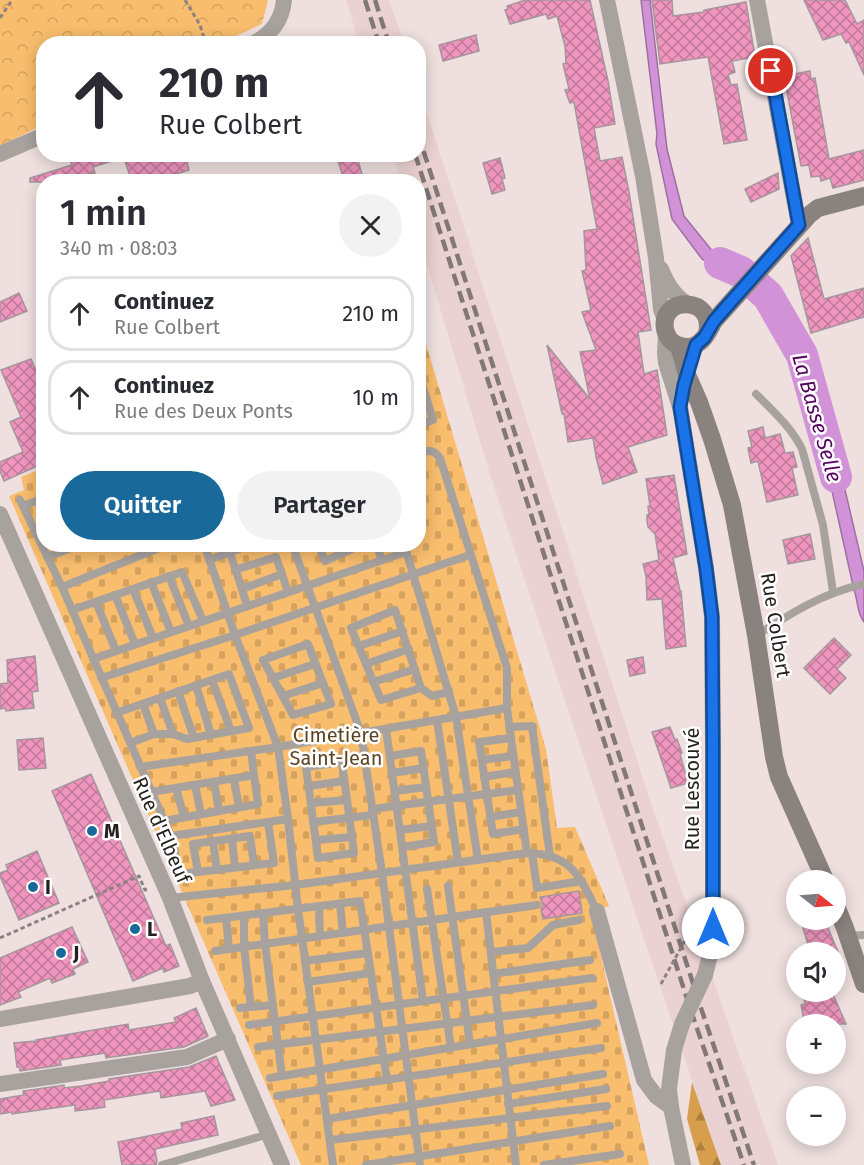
<!DOCTYPE html>
<html lang="fr">
<head>
<meta charset="utf-8">
<style>
	:root { --surface:#fff; --page:#f2f2f3; --text:#2b2b33; --muted:#7c7c81; --line:#e1e1e2; --accent:#1a699b }
	body { margin:0; font-family:"Fira Sans",sans-serif; background:var(--page); color:var(--text); height:100vh; display:flex; flex-direction:column; font-size:22px; white-space:nowrap }
	* { box-sizing:border-box; margin:0 }
	p { font-size:20px; color:var(--muted) }
	.icon { flex:none; width:33px; height:33px; fill:none; stroke:currentColor; stroke-width:2; stroke-linecap:round; stroke-linejoin:round }
	.map { position:relative; flex:1; overflow:hidden }
	.drawer { position:absolute; left:36px; top:174px; width:390px; height:378px; display:flex; flex-direction:column; background:var(--surface); border-radius:24px; box-shadow:0 3px 15px #0003 }
	.drawer>* { flex:none }
	.guide { position:absolute; left:36px; top:36px; width:390px; height:126px; border-radius:24px; box-shadow:0 3px 15px #0003; background:#fff; color:var(--text); overflow:hidden }
	.needle { width:39px; rotate:107deg }
	.tools { position:absolute; left:786px; top:870px; display:grid; gap:12px }
	.tools a { display:grid; place-items:center; width:60px; height:60px; border-radius:50%; background:var(--surface); box-shadow:0 3px 15px #0003; font-size:30px }
	.pin { position:absolute; display:grid; place-items:center; width:51px; height:51px; color:#fff; margin:-26px; border:3px solid #fff; border-radius:50%; box-shadow:0 2px 6px #0007 }
	.me { position:absolute; width:66px; margin:-33px; rotate:0deg; stroke-linejoin:round; filter:drop-shadow(0 0 4px #0008) }
	.turn { display:flex; align-items:center; gap:21px; height:126px; padding:0 24px; font-size:27px }
	.turn .icon { width:78px; height:78px; stroke-width:2.5 }
	.turn b { display:block; font-size:42px; line-height:51px }
	.round { display:grid; place-items:center; flex:none; width:63px; height:63px; border-radius:32px; background:var(--page) }
	.summary { display:flex; align-items:center; justify-content:space-between; height:102px; padding:0 24px }
	h1 { font-size:36px; font-weight:600; line-height:45px }
	.primary-button { display:flex; gap:12px; margin-top:auto; padding:12px 24px }
	.primary-button a { flex:1; height:69px; border-radius:36px; background:var(--accent); color:#fff; font-size:24px; font-weight:600; line-height:69px; text-align:center }
	.primary-button a+a { background:var(--page); color:var(--text) }
	ul { padding:0; list-style:none }
	li { display:flex; align-items:center; gap:18px; height:75px; margin:0 12px 9px; padding:0 12px; border:3px solid var(--line); border-radius:24px }
	li div { flex:1 }
	li b { display:block; font-size:22px }
	li em { font-style:normal }
	.map>svg:first-child { display:block }
	.built { fill:#ebd2d2 }
	.forest { fill:url(#forest-firs) }
	.cemetery { fill:url(#cemetery-stones) }
	.park { fill:url(#park-crowns) }
	.water { fill:#d292d7; stroke:#9e70a0; stroke-width:1.5 }
	.lines { fill:none; stroke-linecap:round; stroke-linejoin:round }
	.river { stroke:#d292d7; stroke-width:32 }
	.building { fill:url(#building-cross-hatch); stroke:#a4979c; stroke-width:1.5 }
	.path { stroke:#8d8282; stroke-width:3; stroke-dasharray:4.5 3; stroke-linecap:butt }
	.lane { stroke:#a8a29f; stroke-width:8 }
	.street { stroke:#a8a29f; stroke-width:16 }
	.secondary { stroke:#8a827e; stroke-width:18 }
	.rail { stroke:#827878; stroke-width:4.5; stroke-dasharray:12 6; stroke-linecap:butt }
	.path-bridge { stroke:#8d8282; stroke-width:3; stroke-dasharray:4.5 3; stroke-linecap:butt }
	.street-bridge { stroke:#a8a29f; stroke-width:16 }
	.route-casing { stroke:#114b97; stroke-width:15 }
	.route { stroke:#1a73e8; stroke-width:10 }
	.poi-dot { fill:#1a699b; stroke:#fff; stroke-width:2 }
	.labels { text-anchor:middle; stroke-width:5; stroke-linejoin:round; paint-order:stroke }
	.street-label { font-size:20px; fill:#251f1f; stroke:#fff }
	.park-label { font-size:20px; fill:#5c4422; stroke:#fff }
	.poi-label { font-size:20px; font-weight:bold; fill:#251f1f; stroke:#fff; text-anchor:start }
	.water-label { font-size:21px; font-style:italic; fill:#55025c; stroke:#fff }
</style>
</head>
<body>
<div class="map">
<svg width="864" height="1165" viewBox="0 0 864 1165">
	<defs>
		<pattern id="forest-firs" width="22" height="20" patternUnits="userSpaceOnUse" patternTransform="scale(1.5)"><rect width="22" height="20" fill="#d79e4d"/><path d="M5 1l3.5 6h-7zM16 11l3.5 6h-7z" fill="#ae803f"/></pattern>
		<pattern id="cemetery-stones" width="16" height="16" patternUnits="userSpaceOnUse" patternTransform="scale(1.5)"><rect width="16" height="16" fill="#f8bd6d"/><path d="M2 7V4a2 2 0 0 1 4 0v3zM10 15v-3a2 2 0 0 1 4 0v3z" fill="#d4a25e"/></pattern>
		<pattern id="park-crowns" width="20" height="18" patternUnits="userSpaceOnUse" patternTransform="scale(1.5)"><rect width="20" height="18" fill="#f8bd6d"/><path d="M2 6a3 3 0 1 1 6 0M12 15a3 3 0 1 1 6 0" fill="none" stroke="#d4a25e"/></pattern>
		<pattern id="building-cross-hatch" width="8" height="8" patternUnits="userSpaceOnUse" patternTransform="scale(1.5)"><rect width="8" height="8" fill="#ef95be"/><path d="M0 0l8 8M0 8l8-8" fill="none" stroke="#c1799a"/></pattern>
	</defs>
	<rect width="100%" height="100%" fill="#efdfdf"/>
	<g class="built">
		<polygon points="346,0 389,0 404,43 359,43"/>
		<polygon points="419,89 652,806 778,1165 721,1165 644,939 489,471 419,238 418,182 401,181 393,155 418,154"/>
	</g>
	<polygon class="forest" points="692,1082 721,1165 700,1165 687,1119"/>
	<polygon class="cemetery" points="421,327 546,749 557,828 575,827 609,906 591,913 649,1165 301,1165 9,496 24,490 21,477 43,468 44,544 418,544 418,328"/>
	<polygon class="park" points="0,0 268,0 262,24 221,43 44,44 43,125 0,146"/>
	<g class="water">
		<polygon points="641,0 650,0 667,149 684,216 718,258 753,273 743,284 702,259 672,219 656,144 657,134"/>
		<path d="M832,434l32,137v51c-7,-8 -6,-22 -10,-32l-34,-153z"/>
	</g>
	<g class="lines">
		<polyline class="river" points="720,263 741,272 768,296 802,355 836,477"/>
	</g>
	<g class="building">
		<polygon points="525,0 590,0 608,81 615,124 594,128 600,161 622,157 629,192 651,330 638,332 644,374 657,370 667,435 628,447 637,472 603,484 596,457 593,438 568,442 564,414 562,414 547,345 590,399 580,352 596,350 582,312 591,310 582,271 586,270 584,231 597,229 594,213 574,102 570,103 565,90 569,89 563,64 566,63 565,46 557,16 548,19 546,14 510,24 505,10 508,9 507,6"/>
		<polygon points="652,0 672,0 673,16 704,12 704,10 746,2 755,57 732,61 735,72 728,75 731,85 737,84 747,140 724,144 708,57 660,64"/>
		<polygon points="804,0 845,0 857,24 864,20 864,75 849,42 846,43 841,34 823,40"/>
		<polygon points="476,35 479,51 443,61 439,45"/>
		<polygon points="810,71 811,79 815,78 829,159 864,150 864,180 833,188 830,178 821,181 820,176 811,177 809,165 801,166 784,76"/>
		<polygon points="68,154 152,154 154,162 180,154 185,154 189,170 160,179 161,182 132,182 123,155 124,157 93,167 95,173 76,179 77,182 30,182 30,178 72,165"/>
		<polygon points="336,154 356,154 362,174 344,180"/>
		<polygon points="500,158 505,178 502,179 505,190 492,194 483,163"/>
		<polygon points="778,173 779,189 751,202 745,189"/>
		<polygon points="808,238 824,299 864,288 864,317 811,333 791,256"/>
		<polygon points="19,293 27,311 0,322 0,302"/>
		<polygon points="31,359 44,389 44,463 4,481 0,471 0,462 23,452 10,422 21,417 1,370"/>
		<polygon points="763,427 765,438 780,434 785,453 793,452 797,467 792,468 798,495 767,502 758,461 751,463 748,448 752,447 748,431"/>
		<polygon points="674,475 687,554 673,558 680,591 681,591 686,646 666,649 662,599 647,600 646,576 643,564 659,560 655,534 648,527 647,521 647,515 649,515 648,506 650,506 646,479"/>
		<polygon points="810,534 815,559 788,564 783,540"/>
		<polygon points="834,638 851,655 837,669 846,678 830,694 804,668"/>
		<polygon points="35,656 38,691 32,692 34,708 6,711 5,708 0,709 0,684 8,683 7,660"/>
		<polygon points="643,657 645,673 630,676 627,660"/>
		<polygon points="670,727 675,740 677,739 682,753 680,754 688,783 671,788 652,732"/>
		<polygon points="43,738 46,768 19,770 17,740"/>
		<polygon points="91,774 166,946 170,944 179,966 164,972 163,968 133,981 52,791"/>
		<polygon points="37,851 59,903 19,920 0,876 0,873 8,870 6,865"/>
		<polygon points="579,891 582,913 543,919 541,910 543,905 540,897"/>
		<polygon points="826,923 838,952 822,952 820,948 810,951 803,928"/>
		<polygon points="72,927 88,962 73,969 75,974 52,983 50,978 18,992 21,997 0,1005 0,958"/>
		<polygon points="807,992 832,992 846,1024 805,1024 801,1005 805,1004 804,998 809,997"/>
		<polygon points="196,1008 208,1036 184,1047 106,1058 105,1053 60,1060 61,1065 20,1071 19,1067 17,1067 14,1043 36,1041 36,1040 128,1024 129,1030 176,1022 174,1018"/>
		<polygon points="216,1056 235,1100 211,1106 205,1091 161,1098 160,1091 104,1100 105,1107 92,1109 75,1111 75,1105 12,1114 12,1112 0,1114 0,1099 24,1095 23,1091 64,1085 64,1088 81,1086 109,1081 109,1079 189,1067"/>
		<polygon points="214,1116 218,1135 155,1149 157,1161 156,1165 122,1165 118,1142 182,1129 181,1123"/>
	</g>
	<g class="lines">
		<g class="path">
			<polyline points="185,0 200,25 206,44"/>
			<polyline points="0,18 12,0"/>
			<polyline points="0,938 139,876 145,890 149,889"/>
		</g>
		<g class="lane">
			<polyline points="418,371 433,420 418,425"/>
			<path d="M756,394c17,17 35,33 46,55l21,76 10,67"/>
			<path d="M418,453c11,-3 15,-4 22,5l67,210v40l4,30 16,115"/>
			<polyline points="20,500 62,587"/>
			<polyline points="23,506 44,498"/>
			<polyline points="169,544 62,587 171,836 288,819"/>
			<polyline points="204,544 235,635 278,747 288,819 298,909 333,1165"/>
			<polyline points="292,544 361,733 382,873 420,1165"/>
			<polyline points="318,544 325,561 363,544"/>
			<polyline points="376,544 382,560"/>
			<polyline points="404,544 456,717 478,860"/>
			<polyline points="230,553 242,589 282,574"/>
			<polyline points="47,557 81,544"/>
			<polyline points="209,560 252,544"/>
			<polyline points="235,570 276,557 288,592"/>
			<polyline points="169,576 189,626"/>
			<polyline points="151,582 171,632"/>
			<polyline points="133,589 153,638"/>
			<polyline points="242,589 247,606"/>
			<polyline points="115,595 135,644"/>
			<polyline points="96,602 116,651"/>
			<polyline points="72,610 182,572 203,621"/>
			<path d="M757,635c36,-23 64,-41 107,-51"/>
			<polygon points="308,644 331,704 293,715 263,660"/>
			<polyline points="359,646 403,631"/>
			<polyline points="93,659 406,552"/>
			<polyline points="366,664 409,649"/>
			<polyline points="101,678 235,635 470,555"/>
			<polyline points="273,678 315,664"/>
			<polyline points="212,680 231,731"/>
			<polyline points="373,682 415,669"/>
			<polyline points="196,685 211,735"/>
			<polyline points="421,688 381,700 351,628 395,610 421,688 432,696 449,692"/>
			<polyline points="178,691 194,738"/>
			<polyline points="283,696 323,683"/>
			<polyline points="160,698 173,734"/>
			<polyline points="143,704 154,734"/>
			<polyline points="116,713 229,674 249,728 187,739 173,734 154,734 130,743"/>
			<polyline points="437,720 458,862"/>
			<polyline points="509,727 532,726 550,856"/>
			<polyline points="386,729 423,1001"/>
			<polyline points="511,738 479,742 493,834 524,829"/>
			<polyline points="251,751 254,775"/>
			<polyline points="390,756 421,751 434,842 403,847"/>
			<polyline points="482,760 513,756"/>
			<polygon points="342,762 354,853 318,858 306,767"/>
			<polyline points="140,767 278,747 507,708"/>
			<polyline points="392,773 424,768"/>
			<polyline points="484,777 515,772"/>
			<polyline points="234,779 239,807"/>
			<polyline points="214,782 219,811"/>
			<polyline points="195,785 201,814"/>
			<polyline points="309,786 344,781"/>
			<polyline points="176,788 184,817"/>
			<polyline points="395,791 426,787"/>
			<polyline points="151,792 254,775 258,804 164,821"/>
			<polyline points="311,803 347,800"/>
			<polyline points="372,809 518,790"/>
			<polyline points="490,817 521,812"/>
			<polyline points="313,822 373,815"/>
			<polyline points="400,830 432,826"/>
			<polyline points="171,836 180,874 274,863 268,822"/>
			<polyline points="232,839 235,867"/>
			<polyline points="316,840 352,837"/>
			<polyline points="213,841 217,870"/>
			<polyline points="532,853 537,888 582,881"/>
			<polyline points="198,872 193,844 250,836 254,865"/>
			<polyline points="448,886 470,1044"/>
			<polyline points="427,889 451,1048"/>
			<path d="M170,898l125,-13 232,-32c44,1 52,22 70,58"/>
			<polyline points="340,904 343,933"/>
			<polyline points="319,906 320,936"/>
			<polyline points="486,912 516,1165"/>
			<polyline points="263,913 265,944 282,1076"/>
			<polyline points="244,916 244,947 251,1007"/>
			<polyline points="226,918 229,949"/>
			<polyline points="207,920 360,901 387,1080"/>
			<polyline points="848,936 864,935"/>
			<polyline points="215,951 537,905"/>
			<polyline points="491,952 528,948 553,925 579,920"/>
			<polyline points="305,961 368,953"/>
			<polyline points="493,974 590,960"/>
			<polyline points="308,982 371,973"/>
			<polyline points="240,1008 273,1005"/>
			<polyline points="249,1025 592,978"/>
			<polyline points="258,1047 593,1005"/>
			<polyline points="270,1078 597,1023"/>
			<polyline points="277,1096 601,1048"/>
			<polyline points="508,1104 606,1089"/>
			<polyline points="327,1119 603,1074"/>
			<polyline points="330,1140 607,1106"/>
			<polyline points="162,1165 269,1134"/>
			<polyline points="366,1165 610,1126"/>
			<polyline points="544,1165 620,1154"/>
		</g>
		<g class="street">
			<polyline points="607,0 643,176 656,258 661,309 665,320"/>
			<polyline points="757,0 799,225"/>
			<path d="M252,44c19,-9 30,-23 32,-44"/>
			<polyline points="0,154 44,135"/>
			<path d="M661,269c6,15 12,25 26,35"/>
			<polyline points="666,333 665,353 666,363 680,407 706,568 712,617 713,748 713,928 709,959 705,975"/>
			<polyline points="0,514 170,898 202,981 282,1165"/>
			<polyline points="597,911 644,1080 656,1096 671,1107"/>
			<polyline points="0,1019 190,986 202,981"/>
			<polyline points="674,1050 669,1089 671,1107 683,1165"/>
			<polyline points="0,1084 187,1057 228,1039"/>
		</g>
		<g class="secondary">
			<path d="M707,333c9,-37 -48,-38 -42,-4 3,17 24,24 36,12 6,-5 9,-13 13,-20l95,-106 9,-7 46,-12"/>
			<polyline points="679,346 687,375 699,402 712,439 732,505 756,635 774,757 779,777 825,880"/>
			<polyline points="836,906 845,928 864,984"/>
		</g>
		<g class="rail">
			<polyline points="365,0 379,44"/>
			<polyline points="375,0 389,44"/>
			<polyline points="418,134 700,1005 754,1165"/>
			<polyline points="415,154 690,1008 744,1165"/>
		</g>
		<polyline class="path-bridge" points="661,984 695,922"/>
		<polyline class="street-bridge" points="674,1050 682,1024 705,975"/>
	</g>
	<g class="lines">
		<defs>
			<polyline id="route" points="713,928 713,748 712,617 706,568 680,407 684,385 696,345 704,338 714,321 799,225 771,71"/>
		</defs>
		<use href="#route" class="route-casing"/>
		<use href="#route" class="route"/>
	</g>
	<g class="poi-dot">
		<circle cx="92" cy="831" r="6"/>
		<circle cx="33" cy="887" r="6"/>
		<circle cx="135" cy="929" r="6"/>
		<circle cx="61" cy="953" r="6"/>
	</g>
	<g class="labels">
		<g class="street-label">
			<text transform="translate(776 625) rotate(81)" y="7">Rue Colbert</text>
			<text transform="translate(692 789) rotate(-90)" y="7">Rue Lescouvé</text>
			<text transform="translate(162 830) rotate(66)" y="7">Rue d'Elbeuf</text>
		</g>
		<g class="park-label">
			<text x="336" y="742">Cimetière<tspan x="336" dy="23">Saint-Jean</tspan></text>
		</g>
		<g class="poi-label">
			<text x="104" y="838">M</text>
			<text x="45" y="894">I</text>
			<text x="147" y="936">L</text>
			<text x="73" y="960">J</text>
		</g>
		<g class="water-label">
			<text transform="translate(817 418) rotate(74)" y="7">La Basse Selle</text>
		</g>
	</g>
</svg>
<div class="tools">
<a><svg class="needle" viewBox="-14 -14 28 28"><path d="M0-13l5 13h-10z" fill="#e53935"/><path d="M0 13l5-13h-10z" fill="#7c7c81"/></svg></a>
<a><svg class="icon" aria-label="sound" viewBox="0 0 24 24"><path d="M4 9h4l5-4v14l-5-4H4zM17 9q2 3 0 6"/></svg></a>
<a>+</a>
<a>−</a>
</div>
<div class="pin" style="left:771px;top:71px;background:#d93025"><svg class="icon" aria-label="arrive" viewBox="0 0 24 24"><path d="M6 21V4h12l-3 4 3 4H6"/></svg></div>
<svg class="me" style="left:713px;top:928px" viewBox="-20 -20 40 40"><circle r="19" fill="#fff"/><path d="M0-13L10 11 0 6-10 11z" fill="#1a73e8"/></svg>
<div class="guide">
<div class="turn"><svg class="icon" aria-label="ahead" viewBox="0 0 24 24"><path d="M12 20V5M6 11l6-6 6 6"/></svg><div><b>210 m</b>Rue Colbert</div></div>
</div>
<section class="drawer">
<div class="summary"><div><h1>1 min</h1><p>340 m · 08:03</p></div><a class="round"><svg class="icon" aria-label="close" viewBox="0 0 24 24"><path d="M6 6l12 12M18 6L6 18"/></svg></a></div>
<ul>
<li><svg class="icon" aria-label="ahead" viewBox="0 0 24 24"><path d="M12 20V5M6 11l6-6 6 6"/></svg><div><b>Continuez</b><p>Rue Colbert</p></div><em>210 m</em></li>
<li><svg class="icon" aria-label="ahead" viewBox="0 0 24 24"><path d="M12 20V5M6 11l6-6 6 6"/></svg><div><b>Continuez</b><p>Rue des Deux Ponts</p></div><em>10 m</em></li>
</ul>
<div class="primary-button"><a>Quitter</a><a>Partager</a></div>
</section>
</div>
</body>
</html>
